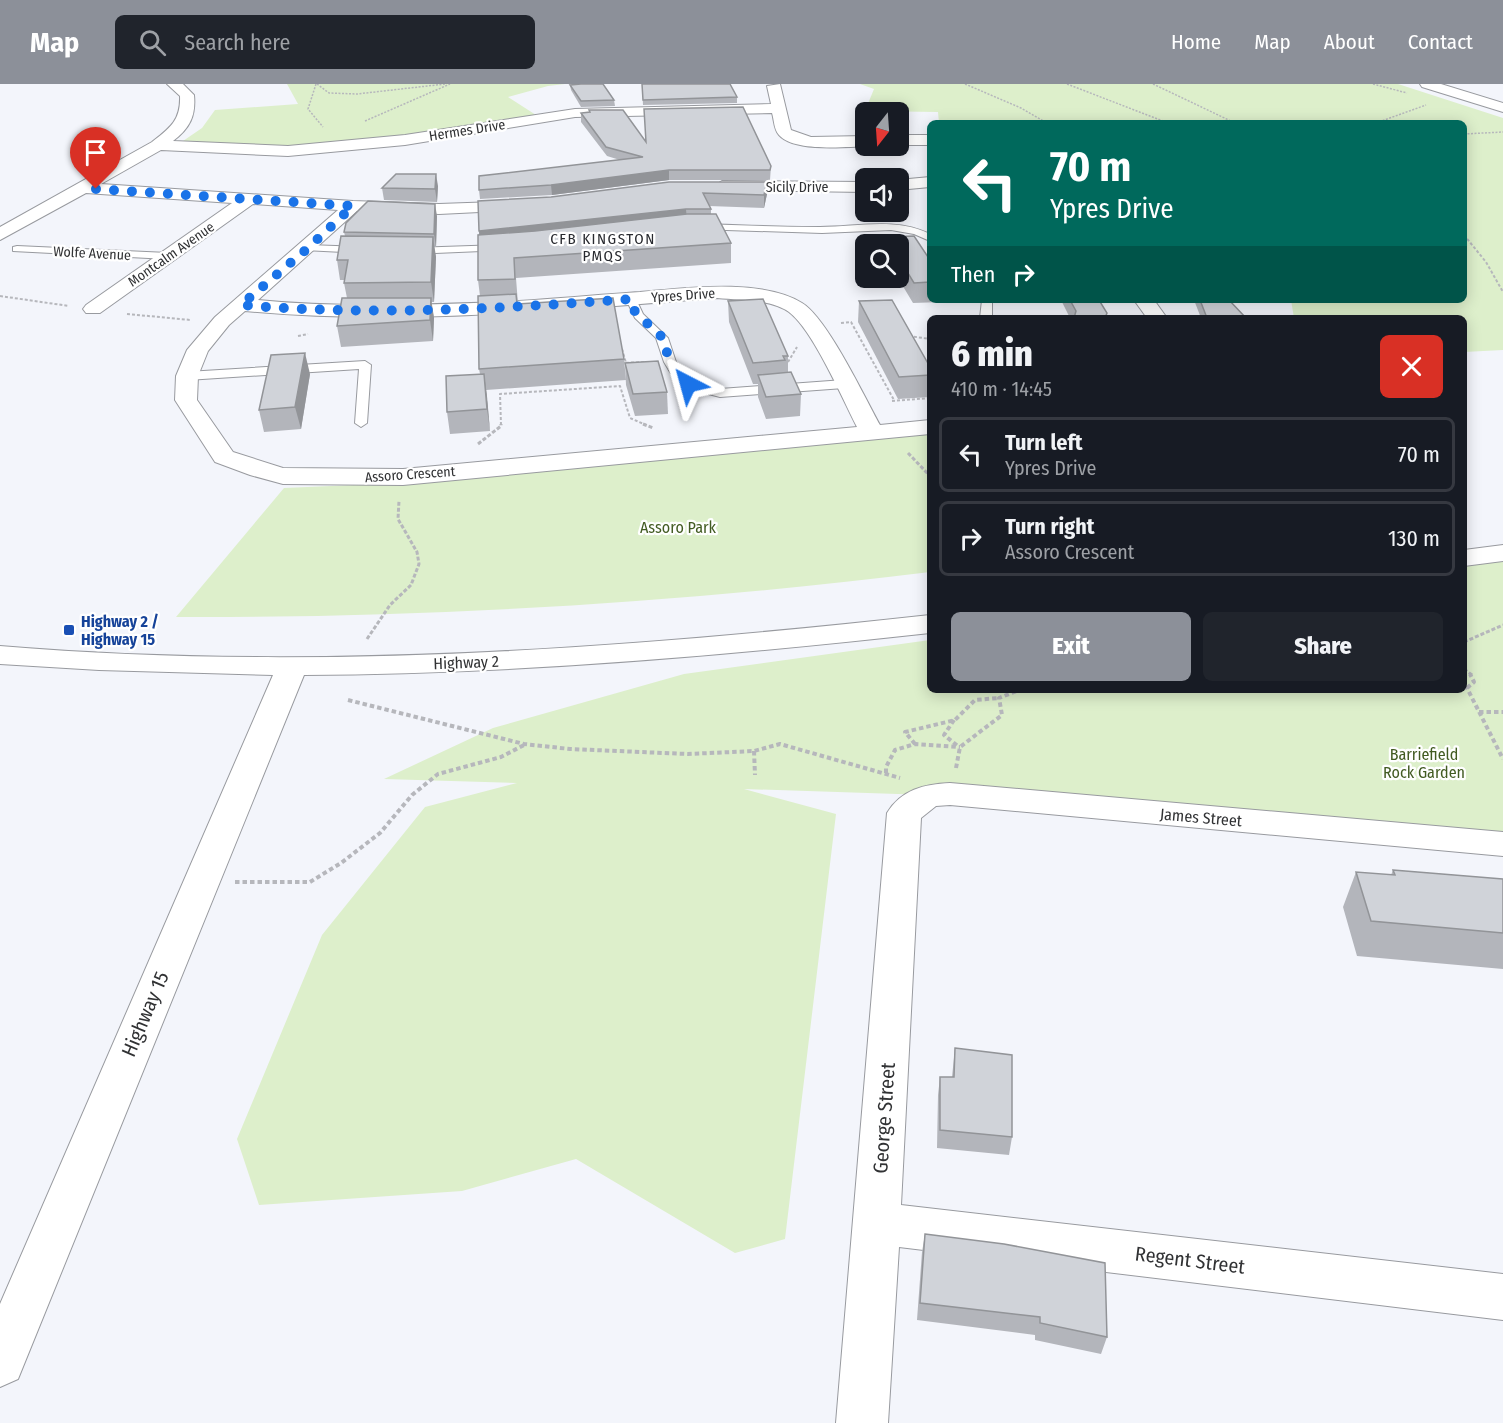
<!DOCTYPE html>
<html lang="en">
<head>
<meta charset="utf-8">
<style>
	:root { --surface:#171b24; --page:#20242c; --text:#f1f3f6; --muted:#9ea1a6; --line:#363941; --accent:#8c9099 }
	body { margin:0; font-family:"Fira Sans Condensed",sans-serif; background:var(--page); color:var(--text); height:100vh; display:flex; flex-direction:column; font-size:22px; white-space:nowrap }
	* { box-sizing:border-box; margin:0 }
	p { font-size:20px; color:var(--muted) }
	.icon { flex:none; width:33px; height:33px; fill:none; stroke:currentColor; stroke-width:2; stroke-linecap:round; stroke-linejoin:round }
	.map { position:relative; flex:1; overflow:hidden }
	.drawer { position:absolute; left:927px; top:231px; width:540px; height:378px; display:flex; flex-direction:column; background:var(--surface); border-radius:9px; box-shadow:0 3px 15px #0003 }
	.drawer>* { flex:none }
	.top-card { position:absolute; left:927px; top:36px; width:540px; height:183px; border-radius:9px; box-shadow:0 3px 15px #0003; background:#00695c; color:#fff; overflow:hidden }
	.needle { width:39px; rotate:197deg }
	.tools { position:absolute; left:855px; top:18px; display:grid; gap:12px }
	.tools a { display:grid; place-items:center; width:54px; height:54px; border-radius:9px; background:var(--surface); box-shadow:0 3px 15px #0003; font-size:30px }
	.pin { position:absolute; display:grid; place-items:center; width:51px; height:51px; color:#fff; margin:-62px -26px; border-radius:50% 50% 50% 0; rotate:-45deg; box-shadow:0 0 6px #0007 }
	.pin .icon { rotate:45deg }
	.me { position:absolute; width:66px; margin:-33px; rotate:321deg; stroke-linejoin:round; filter:drop-shadow(0 0 4px #0008) }
	.turn { display:flex; align-items:center; gap:21px; height:126px; padding:0 24px; font-size:27px }
	.turn .icon { width:78px; height:78px; stroke-width:2.5 }
	.turn b { display:block; font-size:42px; line-height:51px }
	.then { display:flex; align-items:center; height:57px; padding:0 24px; background:#0003; gap:12px; font-size:22px }
	.round { display:grid; place-items:center; flex:none; width:63px; height:63px; border-radius:9px; background:var(--page) }
	.summary { display:flex; align-items:center; justify-content:space-between; height:102px; padding:0 24px }
	h1 { font-size:36px; font-weight:800; line-height:45px }
	.button { display:flex; gap:12px; margin-top:auto; padding:12px 24px }
	.button a { flex:1; height:69px; border-radius:9px; background:var(--accent); color:#fff; font-size:24px; font-weight:800; line-height:69px; text-align:center }
	.button a+a { background:var(--page); color:var(--text) }
	ul { padding:0; list-style:none }
	li { display:flex; align-items:center; gap:18px; height:75px; margin:0 12px 9px; padding:0 12px; border:3px solid var(--line); border-radius:9px }
	li div { flex:1 }
	li b { display:block; font-size:22px }
	li em { font-style:normal }
	header { display:flex; align-items:center; gap:36px; box-sizing:border-box; height:84px; padding:0 30px; background:var(--accent); color:#fff }
	header strong { font-size:28px }
	nav { display:flex; gap:33px; margin-inline-start:auto; font-size:21px }
	.search { width:420px; height:54px; background:var(--page); display:flex; align-items:center; gap:15px; box-sizing:border-box; padding:0 21px; border-radius:9px; color:var(--muted); font-size:22px }
	.map>svg:first-child { display:block }
	.green { fill:#ddefcb }
	.lines { fill:none; stroke-linecap:round; stroke-linejoin:round }
	.lane-casing { stroke:#989a9f; stroke-width:2 }
	.street-casing { stroke:#989a9f; stroke-width:2 }
	.secondary-casing { stroke:#989a9f; stroke-width:2 }
	.path-far3 { stroke:#b6b7bc; stroke-width:1.5; stroke-dasharray:2 1.5; stroke-linecap:butt }
	.path-far2 { stroke:#b6b7bc; stroke-width:2; stroke-dasharray:3 2; stroke-linecap:butt }
	.path-far1 { stroke:#b6b7bc; stroke-width:3; stroke-dasharray:4 2; stroke-linecap:butt }
	.path { stroke:#b6b7bc; stroke-width:4; stroke-dasharray:4.5 3; stroke-linecap:butt }
	.lane { fill:#fff; fill-rule:evenodd }
	.street { fill:#fff; fill-rule:evenodd }
	.secondary { fill:#fff; fill-rule:evenodd }
	.wall { fill:#b3b5bb }
	.shaded-wall { fill:#929498 }
	.building { fill:#d0d3d9; stroke:#929498; stroke-width:1.5 }
	.route { stroke:#1a73e8; stroke-width:10; stroke-dasharray:0 18 }
	.transit-dot { fill:#1a4fb4; stroke:#fff; stroke-width:2 }
	.labels { text-anchor:middle; stroke-width:4.5; stroke-linejoin:round; paint-order:stroke }
	.far-street-label { font-size:14px; fill:#313234; stroke:#fff }
	.far-neighbourhood-label { font-size:15px; letter-spacing:1.5px; fill:#282a2f; stroke:#fff }
	.park-label { font-size:16px; fill:#425b22; stroke:#fff }
	.transit-label { font-size:16px; font-weight:bold; fill:#164399; stroke:#fff; text-anchor:start }
	.street-label { font-size:16px; fill:#313234; stroke:#fff }
	.near-street-label { font-size:20px; fill:#313234; stroke:#fff }
</style>
</head>
<body>
<header>
<strong>Map</strong>
<div class="search"><svg class="icon" aria-label="search" viewBox="0 0 24 24"><circle cx="10" cy="10" r="6"/><path d="M15 15l6 6"/></svg>Search here</div>
<nav><a>Home</a><a>Map</a><a>About</a><a>Contact</a></nav>
</header>
<div class="map">
<svg width="1503" height="1339" viewBox="0 0 1503 1339">
	<rect width="100%" height="100%" fill="#f3f5fb"/>
	<g class="green">
		<polygon points="287,0 565,0 548,2 508,13 536,31 406,52 281,64 183,57 202,44 215,26 298,20"/>
		<polygon points="860,0 1398,0 1503,34 1503,266 1464,268 1464,234 1294,234 1291,216 1464,216 1464,39 939,39 938,28 865,27 874,5"/>
		<path d="M930,350v138c-250,31 -503,46 -754,45l108,-129 117,-5z"/>
		<polygon points="1503,477 1503,760 928,711 744,705 836,730 785,1155 735,1169 576,1075 462,1107 259,1121 237,1055 322,851 425,723 517,699 384,695 493,644 684,590 930,556 930,606 1464,606 1464,482"/>
	</g>
	<g class="lines">
		<defs>
			<g id="lane">
				<path d="M699,140c40,1 81,3 121,3 37,0 75,-10 110,7v7l-16,-7 -23,-4 -69,3 -126,-4v-4z"/>
				<polygon points="308,161 363,163 368,166 363,169 304,166 303,164"/>
				<polygon points="501,161 506,164 505,166 412,170 407,167 412,164"/>
				<polygon points="17,162 168,169 173,172 168,175 13,167 13,163"/>
				<polygon points="631,212 636,215 643,230 668,254 676,278 684,289 701,301 720,305 844,296 850,300 844,304 720,313 693,306 680,299 670,288 664,278 656,254 635,234 626,215"/>
				<polygon points="982,216 992,216 992,234 980,234"/>
				<polygon points="365,277 371,281 367,339 361,343 355,339 359,285 187,296 181,292 187,288"/>
			</g>
			<g id="street">
				<path d="M167,0h16l11,11c2,21 -4,33 -21,46l115,5 117,-11 170,-26 196,-5 -4,-18 13,-2 11,46 20,7 55,-1 1,10c-22,1 -73,6 -88,-11 -5,-5 -5,-16 -7,-22l-197,4 -170,28 -117,11 -127,-6 -60,34 252,17 86,3 89,-3 3,4 -3,4 -6,1 -83,4 -82,-3 -99,89c80,8 161,5 241,2 47,-2 94,-7 141,-10 46,-4 121,-14 162,11 25,15 62,93 78,122l50,-5v14l-527,51 -120,-1 -33,-9 -35,-13 -40,-62 1,-24 11,-26 28,-33 123,-107 -85,-6 -153,109h-14l-3,-4 3,-4 146,-102 -146,-10 -86,47v-13l152,-85c18,-14 29,-22 28,-46zM717,214c22,2 53,1 72,14 24,18 53,86 68,115l-454,42 -120,-1 -50,-16 -36,-52 1,-24 10,-25 21,-26 16,-14c157,15 315,-1 472,-13z"/>
				<polygon points="1420,0 1441,0 1503,19 1503,28 1422,3"/>
				<rect x="898" y="51" width="32" height="10"/>
				<polygon points="930,93 930,103 898,106 898,96"/>
				<polygon points="722,97 866,98 866,108 716,106 714,102"/>
				<polygon points="1134,216 1154,216 1167,234 1147,234"/>
				<path d="M950,699l553,49v24l-553,-51 -14,1 -15,12 -20,387 602,69v46l-604,-73 -11,176h-52l51,-610c14,-23 37,-29 63,-30z"/>
			</g>
			<g id="secondary">
				<polygon points="1503,461 1503,477 1464,482 1464,466"/>
				<path d="M930,531v18c-208,23 -417,41 -626,42l-286,704 -18,8v-83l273,-629 -174,-5 -99,-6v-18c310,26 622,3 930,-31z"/>
			</g>
		</defs>
		<use href="#lane" class="lane-casing"/>
		<use href="#street" class="street-casing"/>
		<use href="#secondary" class="secondary-casing"/>
		<g class="path-far3">
			<polyline points="316,0 308,25 323,43"/>
			<polyline points="317,0 329,9 357,10 445,0"/>
			<polyline points="965,0 1021,24 1047,39"/>
			<polyline points="1067,0 1168,39"/>
			<polyline points="1153,0 1235,39"/>
			<polyline points="1373,0 1407,9"/>
			<polyline points="365,37 450,0"/>
			<polyline points="1376,39 1426,21"/>
			<polyline points="1464,50 1503,48"/>
		</g>
		<g class="path-far2">
			<polyline points="1464,151 1486,178 1503,208"/>
			<polyline points="0,212 69,222"/>
			<polyline points="127,230 191,236"/>
			<polyline points="841,239 851,238 894,316"/>
			<polyline points="298,252 308,250"/>
			<polyline points="909,252 930,255"/>
			<polyline points="622,265 626,279"/>
			<polyline points="788,278 797,263"/>
			<polyline points="621,279 646,278"/>
			<polyline points="892,317 930,314"/>
			<polyline points="501,341 500,310 620,302 630,334 646,341"/>
		</g>
		<g class="path-far1">
			<polyline points="643,340 653,344"/>
			<polyline points="478,360 501,342 501,340"/>
			<polyline points="908,369 930,392"/>
			<polyline points="367,555 390,521 411,501 419,480 417,468 398,435 399,417"/>
			<polyline points="1464,558 1503,541"/>
			<polyline points="1464,585 1472,591"/>
		</g>
		<g class="path">
			<polyline points="1464,603 1467,604 1503,675"/>
			<polyline points="1467,604 1474,598 1470,590"/>
			<polyline points="348,616 524,660 570,665 688,670 754,667 780,660 900,694"/>
			<polyline points="1479,628 1503,628"/>
			<polyline points="954,636 944,651 959,663"/>
			<polyline points="915,660 905,648 955,636 975,616 999,614"/>
			<polyline points="754,667 755,691"/>
			<polyline points="956,684 960,663 1002,631 999,614 1019,606"/>
			<polyline points="886,689 886,683 895,666 915,660 960,663"/>
			<polyline points="235,798 310,798 341,779 380,749 412,711 438,690 501,673 524,661"/>
		</g>
		<use href="#lane" class="lane"/>
		<use href="#street" class="street"/>
		<use href="#secondary" class="secondary"/>
	</g>
	<g class="wall">
		<polygon points="642,0 737,13 737,19 643,21"/>
		<polygon points="570,1 614,16 615,22 581,23 571,6"/>
		<polygon points="589,26 646,58 771,82 770,96 669,96 552,111 480,115 479,106 620,76 607,72 581,38 581,29 589,28"/>
		<polygon points="767,98 767,110 764,124 709,122 711,125 711,130 731,159 731,179 516,194 518,220 624,275 626,296 486,306 490,347 450,350 447,328 480,290 479,285 480,212 478,196 479,147"/>
		<polygon points="438,102 437,118 384,116 382,104"/>
		<polygon points="437,132 436,163 434,163 436,173 434,218 431,218 434,234 433,257 341,263 337,242 347,214 344,199 345,196 340,196 337,176 345,152 344,148"/>
		<polygon points="886,153 930,176 930,216 943,216 942,218 913,219 898,194 898,160 886,160"/>
		<polygon points="1061,216 1099,216 1106,234 1070,234"/>
		<polygon points="1194,216 1229,216 1246,234 1201,234"/>
		<polygon points="728,217 788,272 788,289 801,310 800,332 766,335 758,313 758,300 753,300 729,238"/>
		<polygon points="859,217 930,283 930,313 898,315 858,238"/>
		<polygon points="625,279 667,308 668,330 635,332 626,301"/>
		<polygon points="310,290 301,345 264,348 259,326"/>
		<polygon points="1393,786 1503,795 1503,885 1357,872 1343,823 1356,788 1391,791"/>
		<polygon points="955,964 1012,1053 1009,1071 937,1064 938,1011 940,993 952,993"/>
		<polygon points="925,1150 1107,1253 1101,1270 1035,1256 1035,1251 917,1236 922,1168"/>
	</g>
	<g class="shaded-wall">
		<polygon points="669,86 669,96 552,111 551,101"/>
		<polygon points="436,90 438,102 437,118 435,105"/>
		<polygon points="767,98 767,110 764,124 764,111"/>
		<polygon points="435,120 437,132 436,163 434,150"/>
		<polygon points="686,125 687,138 480,160 479,147"/>
		<polygon points="433,153 436,173 434,218 431,198"/>
		<polygon points="431,214 434,234 433,257 430,236"/>
		<polygon points="305,269 310,290 301,345 295,323"/>
		<polygon points="484,290 487,312 490,347 487,325"/>
	</g>
	<g class="building">
		<polygon points="581,0 603,0 614,16 581,17 570,1"/>
		<polygon points="642,0 730,0 737,13 643,16"/>
		<polygon points="743,23 771,82 770,86 669,86 551,101 479,106 479,92 643,73 606,63 581,29 590,28 589,26 623,26 646,58 644,25"/>
		<polygon points="396,90 436,90 435,105 382,104"/>
		<polygon points="669,98 767,98 764,111 703,109 711,125 686,125 479,147 478,117 551,113"/>
		<polygon points="368,117 435,120 434,150 344,148 346,139"/>
		<polygon points="687,130 716,130 731,159 514,174 515,195 478,196 478,151 535,147"/>
		<polygon points="341,152 433,153 431,198 344,199 348,176 337,176"/>
		<polygon points="914,152 930,176 930,198 914,199 898,173 898,160 891,160 886,153"/>
		<polygon points="516,210 517,220 613,214 624,275 479,285 478,212"/>
		<polygon points="342,214 431,214 430,236 337,242"/>
		<polygon points="763,215 788,272 783,272 785,276 753,279 728,217"/>
		<polygon points="892,216 930,283 930,291 899,293 859,217"/>
		<polygon points="1070,216 1099,216 1107,229 1105,234 1074,234 1076,227"/>
		<polygon points="1200,216 1229,216 1246,234 1207,234"/>
		<polygon points="305,269 295,323 259,326 271,271"/>
		<polygon points="658,277 667,308 633,310 625,279"/>
		<polygon points="791,288 801,310 766,313 758,291"/>
		<polygon points="484,290 487,325 447,328 446,292"/>
		<polygon points="1393,786 1503,795 1503,849 1371,837 1356,788 1395,791"/>
		<polygon points="955,964 1012,971 1012,1053 940,1046 940,993 954,993"/>
		<polygon points="925,1150 1004,1160 1105,1179 1107,1253 1040,1239 1040,1233 920,1219"/>
	</g>
	<g class="lines">
		<path class="route" d="M96,105l257,17 -45,42 -67,57c130,11 260,4 390,-6l4,13 27,25 8,25 18,22"/>
	</g>
	<rect class="transit-dot" x="63" y="540" width="12" height="12" rx="3"/>
	<g class="labels">
		<g class="far-street-label">
			<text transform="translate(467 46) rotate(-9)" y="5">Hermes Drive</text>
			<text x="797" y="108">Sicily Drive</text>
			<text transform="translate(92 169) rotate(3)" y="5">Wolfe Avenue</text>
			<text transform="translate(171 170) rotate(-35)" y="5">Montcalm Avenue</text>
			<text transform="translate(683 211) rotate(-4)" y="5">Ypres Drive</text>
			<text transform="translate(410 390) rotate(-4)" y="5">Assoro Crescent</text>
		</g>
		<g class="far-neighbourhood-label">
			<text x="603" y="160">CFB KINGSTON<tspan x="603" dy="17">PMQS</tspan></text>
		</g>
		<g class="park-label">
			<text x="678" y="449">Assoro Park</text>
			<text x="1424" y="676">Barriefield<tspan x="1424" dy="18">Rock Garden</tspan></text>
		</g>
		<g class="transit-label">
			<text x="81" y="543">Highway 2 /<tspan x="81" dy="18">Highway 15</tspan></text>
		</g>
		<g class="street-label">
			<text transform="translate(466 578) rotate(-2)" y="6">Highway 2</text>
			<text transform="translate(1201 733) rotate(5)" y="6">James Street</text>
		</g>
		<g class="near-street-label">
			<text transform="translate(145 930) rotate(-67)" y="7">Highway 15</text>
			<text transform="translate(884 1034) rotate(-86)" y="7">George Street</text>
			<text transform="translate(1190 1176) rotate(7)" y="7">Regent Street</text>
		</g>
	</g>
</svg>
<div class="tools">
<a><svg class="needle" viewBox="-14 -14 28 28"><path d="M0-13l5 13h-10z" fill="#e53935"/><path d="M0 13l5-13h-10z" fill="#9ea1a6"/></svg></a>
<a><svg class="icon" aria-label="sound" viewBox="0 0 24 24"><path d="M4 9h4l5-4v14l-5-4H4zM17 9q2 3 0 6"/></svg></a>
<a><svg class="icon" aria-label="search" viewBox="0 0 24 24"><circle cx="10" cy="10" r="6"/><path d="M15 15l6 6"/></svg></a>
</div>
<div class="pin" style="left:96px;top:105px;background:#d93025"><svg class="icon" aria-label="arrive" viewBox="0 0 24 24"><path d="M6 21V4h12l-3 4 3 4H6"/></svg></div>
<svg class="me" style="left:688px;top:300px" viewBox="-20 -20 40 40"><path d="M0-17L14 15 0 8-14 15z" fill="#1a73e8" stroke="#fff" stroke-width="4"/></svg>
<div class="top-card">
<div class="turn"><svg class="icon" aria-label="left" viewBox="0 0 24 24"><path d="M17 20v-9H6M10 6l-5 5 5 5"/></svg><div><b>70 m</b>Ypres Drive</div></div>
<div class="then">Then<svg class="icon" aria-label="right" viewBox="0 0 24 24"><path d="M7 20v-9h11M14 6l5 5-5 5"/></svg></div>
</div>
<section class="drawer">
<div class="summary"><div><h1>6 min</h1><p>410 m · 14:45</p></div><a class="round" style="background:#d93025;color:#fff"><svg class="icon" aria-label="close" viewBox="0 0 24 24"><path d="M6 6l12 12M18 6L6 18"/></svg></a></div>
<ul>
<li><svg class="icon" aria-label="left" viewBox="0 0 24 24"><path d="M17 20v-9H6M10 6l-5 5 5 5"/></svg><div><b>Turn left</b><p>Ypres Drive</p></div><em>70 m</em></li>
<li><svg class="icon" aria-label="right" viewBox="0 0 24 24"><path d="M7 20v-9h11M14 6l5 5-5 5"/></svg><div><b>Turn right</b><p>Assoro Crescent</p></div><em>130 m</em></li>
</ul>
<div class="button"><a>Exit</a><a>Share</a></div>
</section>
</div>
</body>
</html>
